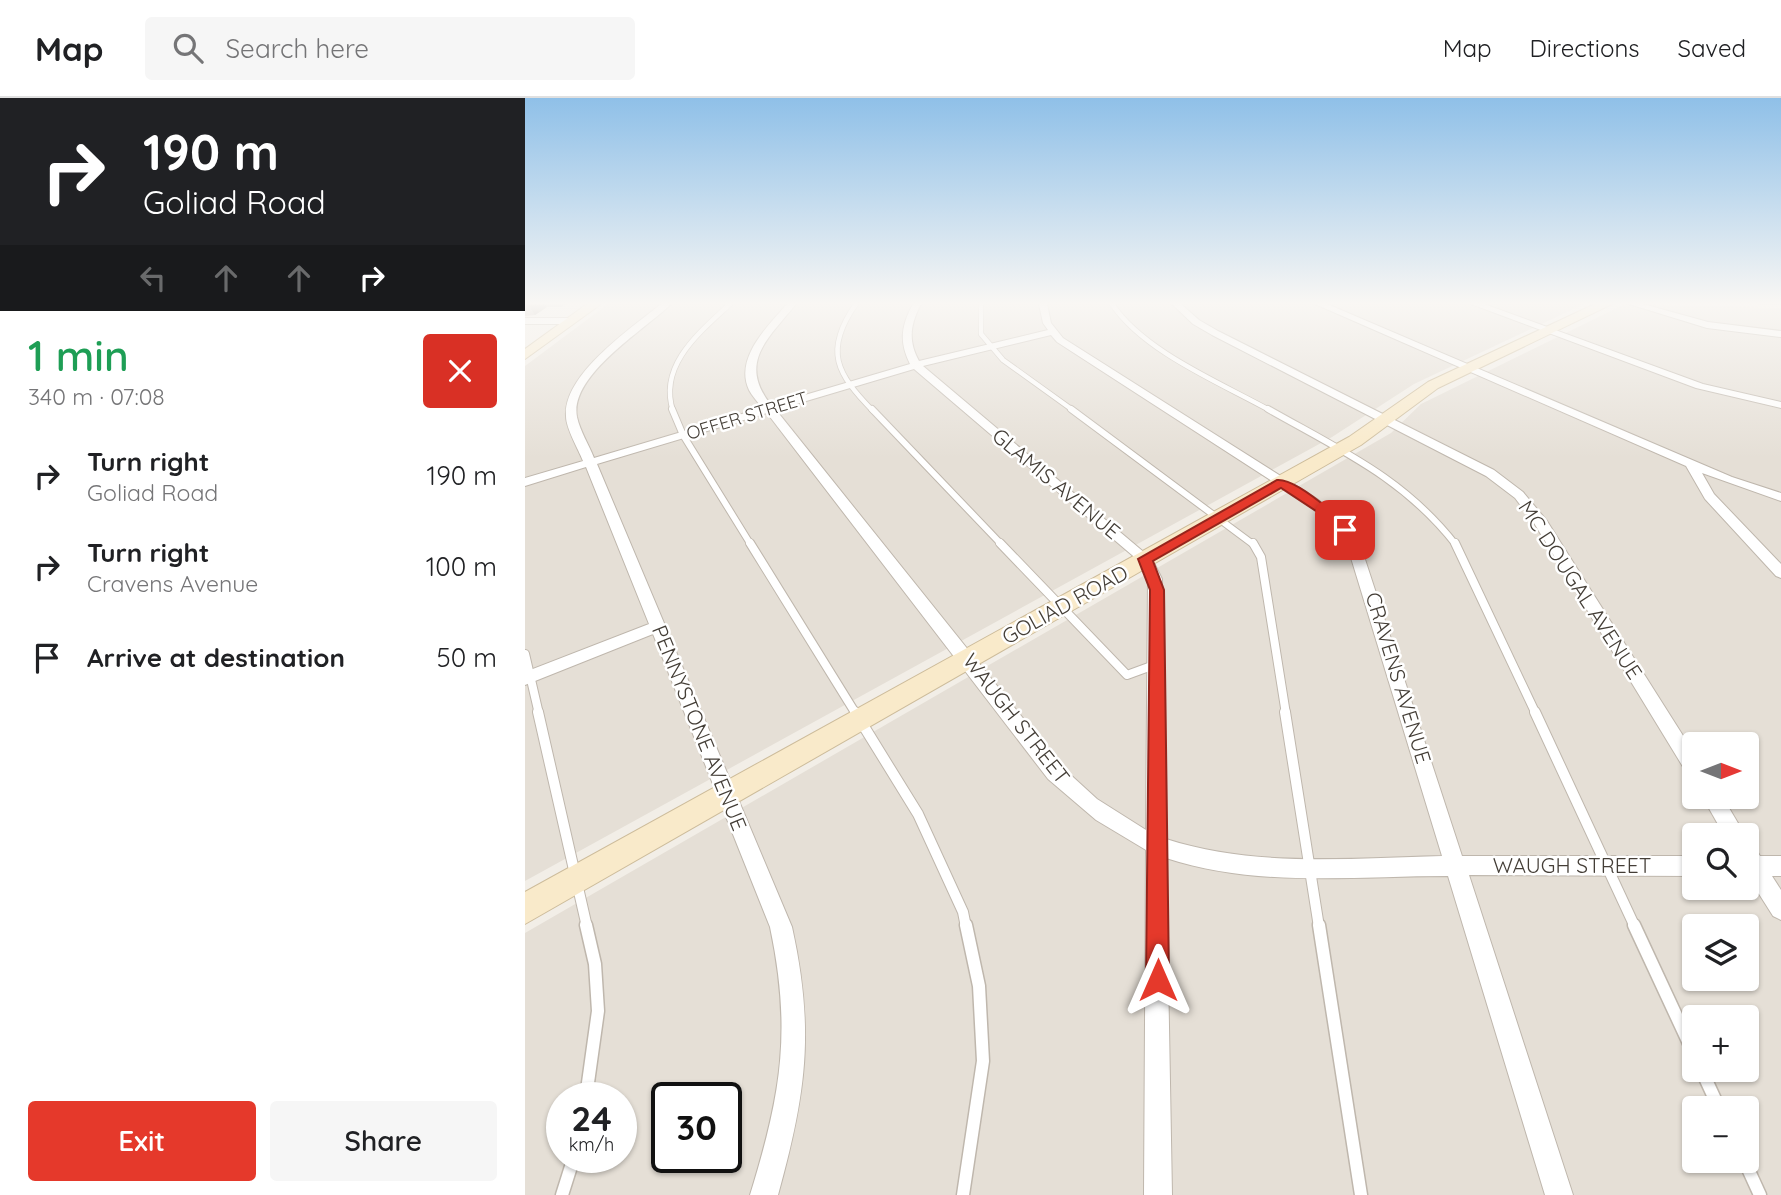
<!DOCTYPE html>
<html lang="en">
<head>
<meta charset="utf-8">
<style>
	:root { --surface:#fff; --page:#f6f6f6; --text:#202124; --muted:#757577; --line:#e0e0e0; --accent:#e5392b }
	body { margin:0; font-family:Quicksand,sans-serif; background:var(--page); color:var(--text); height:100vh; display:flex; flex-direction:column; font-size:26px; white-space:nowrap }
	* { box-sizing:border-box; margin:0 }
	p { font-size:23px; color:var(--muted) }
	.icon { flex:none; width:38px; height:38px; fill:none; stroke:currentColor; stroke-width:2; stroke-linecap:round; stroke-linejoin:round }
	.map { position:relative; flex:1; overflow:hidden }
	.drawer { display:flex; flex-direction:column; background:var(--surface); width:525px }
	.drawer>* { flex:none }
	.guide { background:#202124; color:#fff; overflow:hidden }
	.needle { width:46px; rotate:90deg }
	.fabs { position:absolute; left:1157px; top:634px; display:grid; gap:14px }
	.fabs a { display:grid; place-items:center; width:77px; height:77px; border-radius:7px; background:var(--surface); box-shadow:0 2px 5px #0004; font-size:35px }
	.speed { position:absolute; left:21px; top:984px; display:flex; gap:14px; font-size:35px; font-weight:700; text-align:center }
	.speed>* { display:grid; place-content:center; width:91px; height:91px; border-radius:50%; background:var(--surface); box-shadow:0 2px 5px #0004; line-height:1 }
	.speed small { font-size:18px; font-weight:400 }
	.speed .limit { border:4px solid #111; border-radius:10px; background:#fff; color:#111 }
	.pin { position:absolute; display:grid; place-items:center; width:60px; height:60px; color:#fff; margin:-30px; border-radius:14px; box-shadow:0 4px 10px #0006 }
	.me { position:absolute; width:77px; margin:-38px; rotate:0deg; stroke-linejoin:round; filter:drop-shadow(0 0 5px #0008) }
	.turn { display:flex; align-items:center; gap:24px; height:147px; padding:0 28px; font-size:32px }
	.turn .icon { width:91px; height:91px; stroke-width:2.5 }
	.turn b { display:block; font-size:49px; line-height:60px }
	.lanes { display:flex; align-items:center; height:66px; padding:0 28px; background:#0003; justify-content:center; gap:35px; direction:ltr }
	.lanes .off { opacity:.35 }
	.round { display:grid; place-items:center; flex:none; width:74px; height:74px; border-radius:7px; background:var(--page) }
	.summary { display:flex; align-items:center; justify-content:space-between; height:119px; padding:0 28px }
	h1 { font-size:42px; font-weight:600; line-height:52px; color:#1e9e55 }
	.primary-button { display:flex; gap:14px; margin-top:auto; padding:14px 28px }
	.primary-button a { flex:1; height:80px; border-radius:7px; background:var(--accent); color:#fff; font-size:28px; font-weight:600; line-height:80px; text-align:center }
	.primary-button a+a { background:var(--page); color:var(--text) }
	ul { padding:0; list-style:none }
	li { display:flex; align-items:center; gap:21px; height:91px; padding:0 28px }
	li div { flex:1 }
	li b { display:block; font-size:26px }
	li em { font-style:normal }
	header { display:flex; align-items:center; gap:42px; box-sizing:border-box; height:98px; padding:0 35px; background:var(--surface); border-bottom:2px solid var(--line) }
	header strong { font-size:33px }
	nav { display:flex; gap:38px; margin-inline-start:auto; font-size:24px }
	.search { width:490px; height:63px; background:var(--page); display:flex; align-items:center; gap:18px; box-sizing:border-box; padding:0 24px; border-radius:7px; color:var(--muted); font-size:26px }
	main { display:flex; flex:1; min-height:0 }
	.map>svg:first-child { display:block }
	.residential { fill:#e5dfd6; fill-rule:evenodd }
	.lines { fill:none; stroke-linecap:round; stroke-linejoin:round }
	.lane-far4-casing { stroke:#bfb7ad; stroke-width:6 }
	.lane-far3-casing { stroke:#bfb7ad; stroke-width:8 }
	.lane-far2-casing { stroke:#bfb7ad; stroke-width:10 }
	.lane-far1-casing { stroke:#bfb7ad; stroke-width:12 }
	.lane-casing { stroke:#bfb7ad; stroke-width:15 }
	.street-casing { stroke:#bfb7ad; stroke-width:2 }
	.secondary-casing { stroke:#cdbc9b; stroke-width:2 }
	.lane-far4 { stroke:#fff; stroke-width:4.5 }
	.lane-far3 { stroke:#fff; stroke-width:6 }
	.lane-far2 { stroke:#fff; stroke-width:8 }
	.lane-far1 { stroke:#fff; stroke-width:10 }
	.lane { stroke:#fff; stroke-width:12 }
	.street { fill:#fff; fill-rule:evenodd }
	.secondary { fill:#f9eaca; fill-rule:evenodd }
	.wall { fill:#b7afa5 }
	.shaded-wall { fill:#958e86 }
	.route { fill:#e5392b; stroke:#95251c; stroke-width:2 }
	.labels { text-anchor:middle; stroke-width:5; stroke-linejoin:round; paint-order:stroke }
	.far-street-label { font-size:18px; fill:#443e37; stroke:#fff }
	.street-label { font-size:21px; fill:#443e37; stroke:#fff }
</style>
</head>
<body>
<header>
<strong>Map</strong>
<div class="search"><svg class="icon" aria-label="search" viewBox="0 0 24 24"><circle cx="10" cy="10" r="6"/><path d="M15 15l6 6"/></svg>Search here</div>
<nav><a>Map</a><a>Directions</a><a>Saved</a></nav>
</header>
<main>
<section class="drawer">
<div class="guide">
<div class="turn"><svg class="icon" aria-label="right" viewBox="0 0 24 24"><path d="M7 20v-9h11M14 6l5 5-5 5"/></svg><div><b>190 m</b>Goliad Road</div></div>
<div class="lanes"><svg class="icon off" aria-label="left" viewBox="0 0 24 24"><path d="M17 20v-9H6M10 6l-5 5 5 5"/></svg><svg class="icon off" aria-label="ahead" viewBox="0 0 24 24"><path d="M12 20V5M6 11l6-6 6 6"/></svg><svg class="icon off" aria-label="ahead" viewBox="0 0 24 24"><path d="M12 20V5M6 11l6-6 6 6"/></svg><svg class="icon" aria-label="right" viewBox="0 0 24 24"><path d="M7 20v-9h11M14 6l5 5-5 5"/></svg></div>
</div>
<div class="summary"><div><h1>1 min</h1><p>340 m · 07:08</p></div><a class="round" style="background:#d93025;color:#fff"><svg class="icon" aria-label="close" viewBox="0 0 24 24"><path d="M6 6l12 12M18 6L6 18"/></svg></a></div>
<ul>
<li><svg class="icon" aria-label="right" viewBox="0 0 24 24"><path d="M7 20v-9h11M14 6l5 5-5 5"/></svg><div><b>Turn right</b><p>Goliad Road</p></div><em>190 m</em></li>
<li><svg class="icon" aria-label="right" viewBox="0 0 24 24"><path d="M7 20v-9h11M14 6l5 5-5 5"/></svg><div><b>Turn right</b><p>Cravens Avenue</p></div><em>100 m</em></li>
<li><svg class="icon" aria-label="arrive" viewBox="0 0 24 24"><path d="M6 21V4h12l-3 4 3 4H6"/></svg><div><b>Arrive at destination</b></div><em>50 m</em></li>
</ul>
<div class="primary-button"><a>Exit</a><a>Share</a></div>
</section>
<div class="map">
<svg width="1256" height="1097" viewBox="0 0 1256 1097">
	<rect width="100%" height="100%" fill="#f2eee7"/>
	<g class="residential">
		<polygon points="83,206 1059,206 889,286 807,339 0,783 0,268"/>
		<path d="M1100,206l156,4v887h-1256v-262l866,-500 30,-29zM1169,646h53v52h-53zM1169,737h53v52h-53zM1169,828h53v52h-53zM1169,919h53v52h-53zM37,999h59v60h-59zM142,999h59v60h-59zM1169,1010h53v52h-53z"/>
	</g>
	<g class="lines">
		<defs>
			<g id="lane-far4">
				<path d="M331,206c-33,47 -19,70 17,107"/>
				<polyline points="456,206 456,236 478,262 549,313"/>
				<path d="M587,206c32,48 109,79 159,107"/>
				<path d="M148,313c-15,-46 27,-79 57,-107"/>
			</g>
			<g id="lane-far3">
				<polyline points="147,311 158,337 226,447"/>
				<polyline points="347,311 477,447"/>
				<polyline points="546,311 729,447"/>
				<path d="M743,311c72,41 136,69 188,136"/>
			</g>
			<g id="lane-far2">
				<polyline points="225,445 331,616"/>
				<polyline points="475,445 602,577 632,566"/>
				<polyline points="728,445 736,459 761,616"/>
				<polyline points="930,445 1011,616"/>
				<polyline points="0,556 14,616"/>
			</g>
			<g id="lane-far1">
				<polyline points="13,614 62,829"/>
				<polyline points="330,614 393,716 438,814 441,829"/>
				<polyline points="760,614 794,829"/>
				<polyline points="1010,614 1110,829"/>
			</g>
			<g id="lane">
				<polyline points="794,827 836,1097"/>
				<polyline points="1109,827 1169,956"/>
				<polyline points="1176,971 1194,1010"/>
				<polyline points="61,999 73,913 70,866 61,827"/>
				<polyline points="1219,1062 1235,1097"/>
				<polyline points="37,1097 49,1059"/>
				<polyline points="438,1097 458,963 454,888 441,827"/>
			</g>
			<g id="street">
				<path d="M136,206h10c-25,25 -102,71 -94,113 3,14 12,28 17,41l168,-50c-4,-6 -10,-12 -13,-18 -15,-32 19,-64 38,-86h9c-27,34 -59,58 -25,101l139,-41c-11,-22 -9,-38 3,-60h8c-11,21 -13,37 -2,57l129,-31 -5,-7 -4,-19h8l4,19 12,15 254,161 21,17 22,28 102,312h232v20l-225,-1 104,320h-28l-97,-319c-94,0 -190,12 -282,-18l6,337h-28l2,-345 -50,-30 -48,-41 -281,-366 -170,51 195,463c23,104 14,167 -14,268h-28c31,-100 42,-164 20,-268l-117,-293 -128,51v-13l124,-48 -63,-157 -61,19v-8l58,-17c-5,-13 -17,-32 -17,-45 -3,-42 67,-89 95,-112zM526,237l6,7 252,163 19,17 20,26 94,308c-92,2 -186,12 -276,-17l-4,-260 -10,-20 -229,-193zM389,271l225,192 9,18 -2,251 -49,-31 -35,-32 -286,-357z"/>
				<polygon points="647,206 656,206 674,222 693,233 969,372 998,394 1022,423 1169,655 1169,679 1163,677 1009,425 990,400 961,378 687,237 668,226"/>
				<polygon points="790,206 802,206 1207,379 1256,395 1256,403 1177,375 1189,396 1256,466 1256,480 1251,478 1180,401 1161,368"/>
				<polygon points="946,206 959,206 1178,286 1256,304 1256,310 1171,290"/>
				<polygon points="1104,206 1118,206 1183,224 1256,233 1256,239 1182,230"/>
				<polygon points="0,220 46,220 50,223 46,226 0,226"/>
				<polygon points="1177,698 1197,698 1220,737 1199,737"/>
				<polygon points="1222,746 1229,748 1235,758 1256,758 1256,778 1247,778 1256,792 1256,822 1248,818 1222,777"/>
			</g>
			<g id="secondary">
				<polygon points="62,206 76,206 0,261 0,251"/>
				<polygon points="1070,206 1087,206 913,290 836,347 0,826 0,794 824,339 903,284"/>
			</g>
		</defs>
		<use href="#lane-far4" class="lane-far4-casing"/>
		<use href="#lane-far3" class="lane-far3-casing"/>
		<use href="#lane-far2" class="lane-far2-casing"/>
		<use href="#lane-far1" class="lane-far1-casing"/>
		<use href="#lane" class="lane-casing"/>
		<use href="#street" class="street-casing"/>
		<use href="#secondary" class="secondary-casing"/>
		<use href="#lane-far4" class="lane-far4"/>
		<use href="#lane-far3" class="lane-far3"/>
		<use href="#lane-far2" class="lane-far2"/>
		<use href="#lane-far1" class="lane-far1"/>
		<use href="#lane" class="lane"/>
		<use href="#street" class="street"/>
		<use href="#secondary" class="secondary"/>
	</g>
	<g class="wall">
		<polygon points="0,206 40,206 36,209 22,209 10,217 0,218"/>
		<polygon points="1234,206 1256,206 1256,207 1237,207"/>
	</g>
	<polygon class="shaded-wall" points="3,206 21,206 22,209 10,217"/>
	<linearGradient id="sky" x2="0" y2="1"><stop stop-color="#8fc0e8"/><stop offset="0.57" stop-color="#f9f7f4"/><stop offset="1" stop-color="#f9f7f4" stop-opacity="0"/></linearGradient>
	<rect width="1256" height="360" fill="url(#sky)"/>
	<path class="route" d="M752,382c19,-2 58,34 72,47v6h-9l-21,-20 -38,-25 -128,73 11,29 5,390 -3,8 -8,3 -8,-3 -4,-8 4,-390 -12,-31z"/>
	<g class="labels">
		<g class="far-street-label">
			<text transform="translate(222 318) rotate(-17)" y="6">OFFER STREET</text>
		</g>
		<g class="street-label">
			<text transform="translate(531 386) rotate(40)" y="7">GLAMIS AVENUE</text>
			<text transform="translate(1055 492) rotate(57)" y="7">MC DOUGAL AVENUE</text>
			<text transform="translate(540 507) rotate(-29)" y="7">GOLIAD ROAD</text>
			<text transform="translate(873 580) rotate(73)" y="7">CRAVENS AVENUE</text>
			<text transform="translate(491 621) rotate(52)" y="7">WAUGH STREET</text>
			<text transform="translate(174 630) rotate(68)" y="7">PENNYSTONE AVENUE</text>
			<text x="1047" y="775">WAUGH STREET</text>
		</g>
	</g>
</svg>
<div class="fabs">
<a><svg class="needle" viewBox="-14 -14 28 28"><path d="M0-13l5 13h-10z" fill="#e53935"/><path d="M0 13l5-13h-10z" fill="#757577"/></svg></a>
<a><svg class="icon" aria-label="search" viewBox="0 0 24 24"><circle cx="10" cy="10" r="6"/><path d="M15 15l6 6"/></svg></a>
<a><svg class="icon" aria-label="layers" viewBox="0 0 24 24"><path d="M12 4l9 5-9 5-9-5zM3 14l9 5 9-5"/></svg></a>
<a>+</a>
<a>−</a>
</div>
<div class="speed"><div>24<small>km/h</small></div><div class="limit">30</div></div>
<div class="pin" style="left:820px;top:432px;background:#d93025"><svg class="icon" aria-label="arrive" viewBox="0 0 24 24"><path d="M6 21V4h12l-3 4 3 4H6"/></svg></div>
<svg class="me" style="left:633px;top:882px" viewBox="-20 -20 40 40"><path d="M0-17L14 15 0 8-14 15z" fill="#e5392b" stroke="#fff" stroke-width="4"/></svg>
</div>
</main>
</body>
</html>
